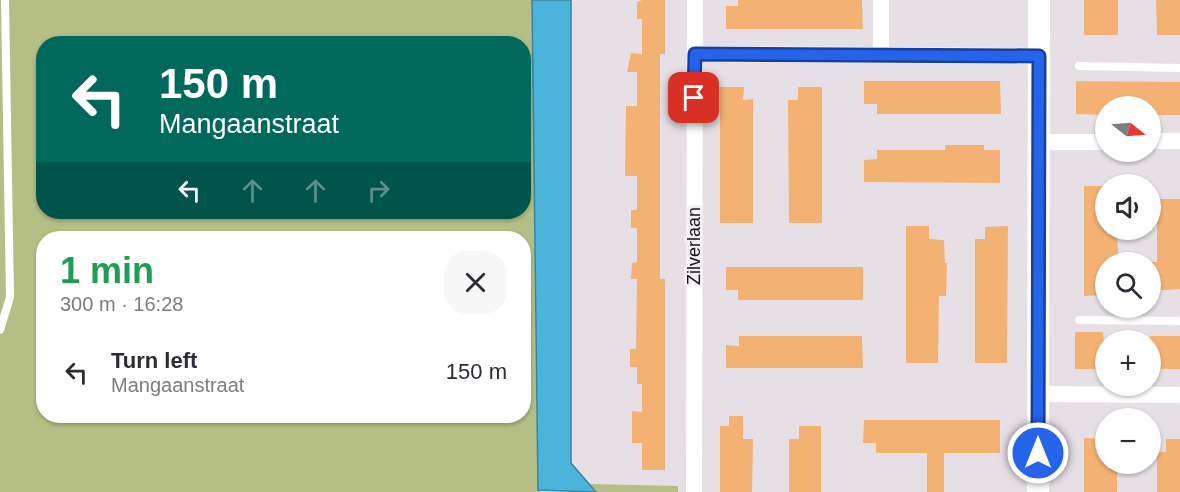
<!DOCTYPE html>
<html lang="en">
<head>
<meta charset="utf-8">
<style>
	:root { --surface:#fff; --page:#f7f7f7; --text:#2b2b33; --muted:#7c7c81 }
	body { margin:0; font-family:Arial,sans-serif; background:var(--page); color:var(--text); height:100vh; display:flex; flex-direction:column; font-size:22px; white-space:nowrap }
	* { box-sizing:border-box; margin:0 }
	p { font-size:20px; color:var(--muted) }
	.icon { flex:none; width:33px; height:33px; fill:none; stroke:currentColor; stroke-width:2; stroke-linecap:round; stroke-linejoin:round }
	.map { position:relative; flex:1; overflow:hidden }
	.drawer { position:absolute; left:36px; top:231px; width:495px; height:192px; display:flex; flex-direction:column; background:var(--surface); border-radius:24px; box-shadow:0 2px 4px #0004 }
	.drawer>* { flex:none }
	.top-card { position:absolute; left:36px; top:36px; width:495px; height:183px; border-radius:24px; box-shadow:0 2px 4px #0004; background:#00695c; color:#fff; overflow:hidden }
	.needle { width:39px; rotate:107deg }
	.tools { position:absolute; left:1095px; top:96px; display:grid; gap:12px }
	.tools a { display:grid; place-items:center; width:66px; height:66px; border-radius:50%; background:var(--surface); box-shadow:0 2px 4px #0004; font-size:30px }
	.pin { position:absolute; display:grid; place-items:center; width:51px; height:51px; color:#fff; margin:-26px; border-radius:12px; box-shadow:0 3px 9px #0006 }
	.me { position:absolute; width:66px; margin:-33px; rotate:0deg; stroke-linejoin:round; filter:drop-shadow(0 0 4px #0008) }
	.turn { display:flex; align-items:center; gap:21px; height:126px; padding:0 24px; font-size:27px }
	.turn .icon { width:78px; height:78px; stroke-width:2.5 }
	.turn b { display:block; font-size:42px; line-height:51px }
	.lanes { display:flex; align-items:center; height:57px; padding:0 24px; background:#0003; justify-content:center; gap:30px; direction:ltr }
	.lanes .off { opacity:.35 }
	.round { display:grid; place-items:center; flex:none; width:63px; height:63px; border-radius:24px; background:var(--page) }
	.headline { display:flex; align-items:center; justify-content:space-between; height:102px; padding:0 24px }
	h1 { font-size:36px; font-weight:800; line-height:45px; color:#1e9e55 }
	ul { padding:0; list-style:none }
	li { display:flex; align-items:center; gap:18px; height:78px; padding:0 24px }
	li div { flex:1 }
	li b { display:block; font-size:22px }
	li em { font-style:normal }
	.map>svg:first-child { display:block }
	.green { fill:#b5bf85; fill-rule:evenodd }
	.water { fill:#4bb4da; stroke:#3b849f; stroke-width:1.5 }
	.building { fill:#f3b274 }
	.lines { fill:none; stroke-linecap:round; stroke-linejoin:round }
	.lane { stroke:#fff; stroke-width:8 }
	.street { stroke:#fff; stroke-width:16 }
	.secondary { stroke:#fff; stroke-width:22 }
	.route-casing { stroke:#184099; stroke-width:15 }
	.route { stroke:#2563eb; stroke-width:10 }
	.labels { text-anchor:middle; stroke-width:6; stroke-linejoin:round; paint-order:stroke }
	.street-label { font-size:18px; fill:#161416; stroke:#f3eef3 }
</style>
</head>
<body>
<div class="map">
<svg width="1180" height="492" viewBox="0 0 1180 492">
	<rect width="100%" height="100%" fill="#e6e0e6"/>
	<g class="green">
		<path d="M0,0h532l6,490 3,2h-541zM44,44h480v168h-480zM44,238h480v178h-480z"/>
		<polygon points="589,484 678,486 678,492 596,492"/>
	</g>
	<polygon class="water" points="532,0 571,0 571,463 596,492 538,490"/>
	<g class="building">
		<polygon points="642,0 665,0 665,54 660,54 660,279 665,279 665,470 642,470 642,443 632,443 632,411 642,412 642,384 637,384 637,367 630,367 630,349 636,349 637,279 631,279 632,263 637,262 637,228 631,228 631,210 637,210 637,176 625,176 626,106 637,106 637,72 627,72 631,53 642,54 642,19 637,19 637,2"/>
		<polygon points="738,0 862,0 863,29 726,29 726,6 738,6"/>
		<rect x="1084" y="0" width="34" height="35"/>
		<polygon points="1156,0 1180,0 1180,35 1157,35"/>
		<polygon points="864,81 1000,81 1001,114 877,114 877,104 864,104"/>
		<polygon points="1076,81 1180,82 1180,115 1150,115 1150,106 1106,106 1106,115 1076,114"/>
		<polygon points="720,87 744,87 743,100 753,99 753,223 720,223"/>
		<polygon points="798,87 822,87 822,223 789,223 788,100 798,100"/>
		<polygon points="945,145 984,145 984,150 1000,150 1000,183 864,182 864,160 877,159 877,150 945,150"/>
		<polygon points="1084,186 1106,186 1106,230 1107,234 1117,234 1119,262 1106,262 1105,295 1084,296"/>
		<polygon points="1157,199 1180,199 1180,289 1150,291 1150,262 1157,262"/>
		<polygon points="906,226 929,226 929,239 944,240 945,263 947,263 946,296 939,296 938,363 906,363"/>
		<polygon points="1008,226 1007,363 975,363 975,239 985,239 985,227"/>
		<polygon points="726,267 863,267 863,300 738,300 738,290 726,290"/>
		<polygon points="1075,332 1103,332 1106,369 1075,369"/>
		<polygon points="739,336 862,336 863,368 726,368 726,345 739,346"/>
		<rect x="1150" y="336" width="30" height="33"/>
		<polygon points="729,416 743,416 743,439 753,439 752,492 720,492 720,426 729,426"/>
		<polygon points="864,420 1000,420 1000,453 944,453 944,492 927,492 927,453 876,453 876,443 863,443"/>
		<polygon points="799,426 821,426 821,492 789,492 789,439 799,439"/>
		<polygon points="1084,438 1106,439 1106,464 1107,468 1117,468 1117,492 1084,492"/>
		<polygon points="1166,439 1180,439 1180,492 1157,492 1157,452 1166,452"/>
	</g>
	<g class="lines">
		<g class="lane">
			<polyline points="1079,66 1180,68"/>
			<polyline points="1079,320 1180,321"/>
			<polyline points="0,330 10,297 5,0"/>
		</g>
		<g class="street">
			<polyline points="695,54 1039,56"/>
			<polyline points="881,54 881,0"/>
			<polyline points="1150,141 1180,141"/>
			<polyline points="1039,142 1106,142"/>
			<polyline points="1038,394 1180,395"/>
			<polyline points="694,492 695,0"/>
		</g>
		<polyline class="secondary" points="1038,492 1039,0"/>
	</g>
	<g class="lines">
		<defs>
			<polyline id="route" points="694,98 695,54 1039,56 1038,453"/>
		</defs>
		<use href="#route" class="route-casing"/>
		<use href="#route" class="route"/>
	</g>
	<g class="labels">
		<g class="street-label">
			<text transform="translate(694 246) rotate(-90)" y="6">Zilverlaan</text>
		</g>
	</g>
</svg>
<div class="tools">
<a><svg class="needle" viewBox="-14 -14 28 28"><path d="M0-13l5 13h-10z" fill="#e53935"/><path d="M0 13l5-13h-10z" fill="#7c7c81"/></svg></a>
<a><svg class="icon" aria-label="sound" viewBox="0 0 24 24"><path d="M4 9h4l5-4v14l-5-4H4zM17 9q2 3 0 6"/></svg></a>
<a><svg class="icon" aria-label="search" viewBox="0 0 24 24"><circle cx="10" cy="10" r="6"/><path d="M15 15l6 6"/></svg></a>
<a>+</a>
<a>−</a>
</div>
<div class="pin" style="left:694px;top:98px;background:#d93025"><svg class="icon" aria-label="arrive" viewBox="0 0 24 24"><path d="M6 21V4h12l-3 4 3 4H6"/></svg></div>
<svg class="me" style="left:1038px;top:453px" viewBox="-20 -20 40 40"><circle r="17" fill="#2563eb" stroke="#fff" stroke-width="3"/><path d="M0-11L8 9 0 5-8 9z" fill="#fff"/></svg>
<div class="top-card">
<div class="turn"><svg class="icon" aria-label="left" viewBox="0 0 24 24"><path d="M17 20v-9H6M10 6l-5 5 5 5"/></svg><div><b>150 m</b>Mangaanstraat</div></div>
<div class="lanes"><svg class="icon" aria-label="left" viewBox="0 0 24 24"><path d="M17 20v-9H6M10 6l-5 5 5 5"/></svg><svg class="icon off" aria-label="ahead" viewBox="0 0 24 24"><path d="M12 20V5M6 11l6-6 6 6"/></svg><svg class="icon off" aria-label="ahead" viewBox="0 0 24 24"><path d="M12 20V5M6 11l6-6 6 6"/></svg><svg class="icon off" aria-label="right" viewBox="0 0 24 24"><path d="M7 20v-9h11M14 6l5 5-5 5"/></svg></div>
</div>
<section class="drawer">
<div class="headline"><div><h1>1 min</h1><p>300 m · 16:28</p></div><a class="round"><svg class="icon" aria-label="close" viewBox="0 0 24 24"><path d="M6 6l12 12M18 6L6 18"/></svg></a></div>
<ul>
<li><svg class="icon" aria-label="left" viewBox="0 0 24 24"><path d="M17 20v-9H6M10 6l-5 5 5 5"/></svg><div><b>Turn left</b><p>Mangaanstraat</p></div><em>150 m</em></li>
</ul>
</section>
</div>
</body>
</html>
